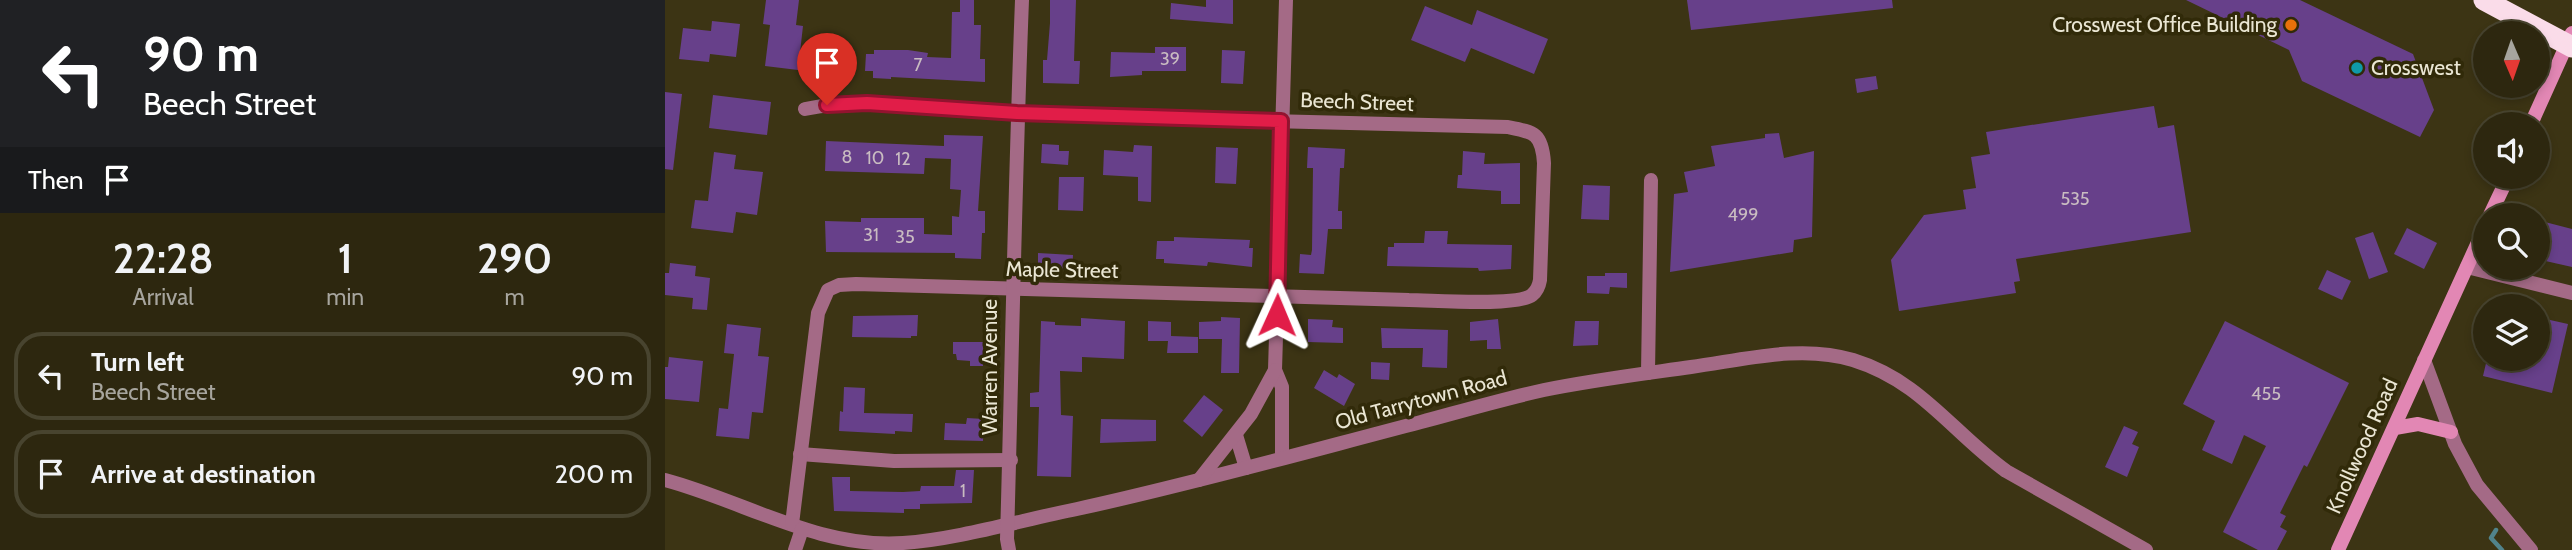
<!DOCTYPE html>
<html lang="en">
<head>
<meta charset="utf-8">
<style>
	:root { --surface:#2d270f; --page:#352f18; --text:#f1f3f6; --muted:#a7a59e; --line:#48442f }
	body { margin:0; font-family:Cabin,sans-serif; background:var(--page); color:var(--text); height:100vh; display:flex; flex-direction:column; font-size:26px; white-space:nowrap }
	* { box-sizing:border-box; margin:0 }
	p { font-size:23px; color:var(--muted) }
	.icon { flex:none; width:38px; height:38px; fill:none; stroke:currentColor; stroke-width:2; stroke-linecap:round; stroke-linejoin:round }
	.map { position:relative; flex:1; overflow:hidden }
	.details { display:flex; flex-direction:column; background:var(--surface); width:665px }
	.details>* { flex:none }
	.guide { background:#202124; color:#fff; overflow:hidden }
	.needle { width:46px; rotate:178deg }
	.controls { position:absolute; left:1808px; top:21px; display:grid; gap:14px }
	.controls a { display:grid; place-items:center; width:77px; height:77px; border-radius:50%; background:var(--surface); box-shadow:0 4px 10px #0003,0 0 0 2px var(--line); font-size:35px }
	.pin { position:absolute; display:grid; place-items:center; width:60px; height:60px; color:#fff; margin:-72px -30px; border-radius:50% 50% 50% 0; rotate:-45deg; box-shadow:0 0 7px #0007 }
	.pin .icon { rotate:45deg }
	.me { position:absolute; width:77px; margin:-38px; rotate:1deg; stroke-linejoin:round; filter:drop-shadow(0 0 5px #0008) }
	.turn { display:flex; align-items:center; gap:24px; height:147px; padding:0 28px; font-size:32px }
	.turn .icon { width:91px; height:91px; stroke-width:2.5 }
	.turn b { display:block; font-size:49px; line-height:60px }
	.then { display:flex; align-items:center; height:66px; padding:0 28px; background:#0003; gap:14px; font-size:26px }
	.eta { display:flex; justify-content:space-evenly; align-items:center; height:119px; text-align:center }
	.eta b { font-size:42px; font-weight:600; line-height:49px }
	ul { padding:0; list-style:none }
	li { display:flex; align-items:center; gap:21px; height:88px; margin:0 14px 10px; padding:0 14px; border:4px solid var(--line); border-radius:28px }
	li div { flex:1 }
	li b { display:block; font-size:26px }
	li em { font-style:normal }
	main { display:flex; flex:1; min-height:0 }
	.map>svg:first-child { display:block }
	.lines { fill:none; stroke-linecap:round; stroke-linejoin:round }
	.stream { stroke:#51838b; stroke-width:4.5 }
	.building { fill:#67408a }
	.street { stroke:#a46a86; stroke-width:14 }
	.secondary { stroke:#e287b4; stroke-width:14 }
	.highway { stroke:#fadce9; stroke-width:21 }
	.route-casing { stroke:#92132f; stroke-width:18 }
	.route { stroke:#e11d48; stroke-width:12 }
	.food-dot { fill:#e8710a; stroke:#312a09; stroke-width:2.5 }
	.culture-dot { fill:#0f9aa8; stroke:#312a09; stroke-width:2.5 }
	.labels { text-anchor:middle; stroke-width:7; stroke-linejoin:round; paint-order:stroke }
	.number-label { font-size:18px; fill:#c9bcc1 }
	.poi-label { font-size:21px; fill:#eae6d3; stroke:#312a09; text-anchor:end }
	.street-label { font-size:21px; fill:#eae6d3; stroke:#312a09 }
</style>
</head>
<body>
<main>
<section class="details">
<div class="guide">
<div class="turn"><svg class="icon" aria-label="left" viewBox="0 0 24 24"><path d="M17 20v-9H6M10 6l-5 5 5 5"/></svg><div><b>90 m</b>Beech Street</div></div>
<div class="then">Then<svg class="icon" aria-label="arrive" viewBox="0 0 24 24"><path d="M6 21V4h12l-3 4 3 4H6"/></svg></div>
</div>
<div class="eta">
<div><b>22:28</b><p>Arrival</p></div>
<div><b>1</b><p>min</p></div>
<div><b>290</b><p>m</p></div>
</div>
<ul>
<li><svg class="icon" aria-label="left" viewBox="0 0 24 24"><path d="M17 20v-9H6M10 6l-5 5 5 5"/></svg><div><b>Turn left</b><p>Beech Street</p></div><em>90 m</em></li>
<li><svg class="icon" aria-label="arrive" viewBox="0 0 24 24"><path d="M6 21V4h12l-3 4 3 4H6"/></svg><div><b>Arrive at destination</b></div><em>200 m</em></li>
</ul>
</section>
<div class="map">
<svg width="1907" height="550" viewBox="0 0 1907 550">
	<rect width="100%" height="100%" fill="#3c3414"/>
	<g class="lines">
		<polyline class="stream" points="1831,530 1826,538 1837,550"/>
	</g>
	<g class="building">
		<polygon points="101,0 134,0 131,25 138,26 133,70 100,66 105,25 98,24"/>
		<polygon points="295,0 309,0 309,25 316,25 315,59 320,59 320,82 226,77 226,79 208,78 208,71 200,71 201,54 209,54 209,50 243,50 263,53 262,57 286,58 287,12 295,12"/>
		<polygon points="385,0 411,0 409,61 415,61 414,84 378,83 378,60 382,60 385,23"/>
		<polygon points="541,0 568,0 568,24 505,19 506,3 541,7"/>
		<polygon points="1022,0 1227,0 1228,8 1026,30"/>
		<polygon points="1521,0 1635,0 1748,54 1769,110 1755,137 1637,81 1624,50"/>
		<polygon points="760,6 807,25 812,10 883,39 869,74 806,48 800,62 746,40"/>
		<polygon points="47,21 75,24 71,57 45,54 44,62 14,59 18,28 46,31"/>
		<polygon points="490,47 521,47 521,71 477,71 477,75 445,77 446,52 490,53"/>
		<polygon points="557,50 580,51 578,84 556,83"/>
		<polygon points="1211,76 1213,89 1192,93 1190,79"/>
		<polygon points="0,92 17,94 8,170 0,169"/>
		<polygon points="48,95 106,102 102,135 44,128"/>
		<polygon points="1489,106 1493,128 1509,125 1526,232 1351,259 1355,281 1349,282 1351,293 1234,311 1226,260 1259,215 1301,209 1298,190 1311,188 1306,157 1325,154 1321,132"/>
		<polygon points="1114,133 1119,158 1149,151 1147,237 1129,240 1128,252 1005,272 1009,194 1023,192 1019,172 1050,166 1046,146 1100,138 1100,134"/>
		<polygon points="279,135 318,136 313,211 320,211 320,233 317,233 316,259 290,258 290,253 161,252 160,221 196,222 196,218 259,218 259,234 287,235 287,216 294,217 296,190 285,189 286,159 260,158 259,174 160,171 161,141 279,146"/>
		<polygon points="377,144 394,145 394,151 404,151 403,165 376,163"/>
		<polygon points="469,145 487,146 486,202 473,201 473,177 438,175 439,150 468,152"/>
		<polygon points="551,147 573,148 571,184 550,183"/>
		<polygon points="643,147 680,149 679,168 675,168 673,211 677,211 677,229 663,229 659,274 634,273 635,254 646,255 647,250 648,168 642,168"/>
		<polygon points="798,151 820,153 819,164 855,163 855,204 836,204 836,191 792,188 793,175 797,175"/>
		<polygon points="49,152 71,155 69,169 98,172 92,215 71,212 68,233 26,228 30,200 43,201"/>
		<polygon points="394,177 419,177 418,211 393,210"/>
		<polygon points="918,185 945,186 944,220 916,219"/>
		<polygon points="1872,220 1907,229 1907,267 1872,259"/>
		<polygon points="1742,228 1772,243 1759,269 1729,254"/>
		<polygon points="760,231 783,231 782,244 847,245 846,269 814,271 813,268 722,266 723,247 729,247 729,243 759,243"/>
		<polygon points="1708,232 1723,272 1704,279 1690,238"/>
		<polygon points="509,237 585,240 584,248 588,248 587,267 543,262 542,266 499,263 499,259 491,259 492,241 509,241"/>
		<polygon points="373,253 408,255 407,269 376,267 373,266"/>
		<polygon points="5,263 31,266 30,276 45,278 42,310 27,309 28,298 0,295 0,273 4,273"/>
		<polygon points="1662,270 1686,281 1677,300 1653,289"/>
		<polygon points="940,273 962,273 962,288 945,287 944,294 922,293 922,276 940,276"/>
		<polygon points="253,315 252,336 246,336 246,338 187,337 188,316"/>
		<polygon points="556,317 575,318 574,373 556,373 557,339 534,339 534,322 556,321"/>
		<polygon points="1872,317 1903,324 1887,393 1818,376 1822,359 1872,359"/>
		<polygon points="416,318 460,321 459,359 417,357 417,372 395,371 396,415 408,416 406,477 372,476 374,407 365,407 365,393 374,392 376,321 390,322 390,325 416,326"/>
		<polygon points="643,319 668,320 667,327 678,328 678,343 643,342"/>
		<polygon points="833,319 836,349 822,349 822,340 805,341 805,322"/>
		<polygon points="483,321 506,322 506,336 533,337 533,353 502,353 503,341 483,341"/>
		<polygon points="910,321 934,321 933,345 908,346"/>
		<polygon points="1560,321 1684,383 1642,467 1639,465 1615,513 1621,516 1615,527 1622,531 1612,550 1593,550 1558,532 1601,446 1579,435 1567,464 1537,450 1550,421 1518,404"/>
		<polygon points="62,324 96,328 93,356 104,357 98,413 87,412 84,439 51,436 54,408 63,409 69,354 59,353"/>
		<polygon points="716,328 783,330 782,368 757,367 758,348 717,348"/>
		<polygon points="288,342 318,342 318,366 305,366 305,361 292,360 291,354 288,354"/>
		<polygon points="4,357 38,361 34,402 0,399 0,367 3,367"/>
		<polygon points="706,362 725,363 724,380 706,379"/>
		<polygon points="659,370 672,378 674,374 690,384 679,406 649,388"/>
		<polygon points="179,387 200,388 199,413 248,414 247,432 230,431 230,434 174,431 175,411 178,412"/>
		<polygon points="539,395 558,410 537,437 518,421"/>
		<polygon points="302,418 319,419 318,441 279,440 280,423 301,424"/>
		<polygon points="436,419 491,420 491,441 435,443"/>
		<polygon points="1459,426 1473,432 1467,444 1474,447 1462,477 1440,467"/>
		<polygon points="291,470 309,470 307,503 255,504 255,509 239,509 239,513 169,511 167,477 185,477 185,491 238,492 255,491 256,486 289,486"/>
	</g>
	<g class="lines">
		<g class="street">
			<polyline points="1802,267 1907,293"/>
			<polyline points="1759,360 1790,444 1812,485 1866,550"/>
			<polyline points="983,373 986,180"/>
			<polyline points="571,435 581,468"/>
			<polyline points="135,454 229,461 346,460"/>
			<polyline points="617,458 617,387 610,370 621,0"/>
			<path d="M0,480c79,21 154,69 238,63 55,-4 119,-23 174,-34 115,-25 229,-57 344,-87 41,-11 82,-23 123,-32 49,-10 98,-16 147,-23 52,-7 110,-23 162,-7 68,21 98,71 153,111l140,79"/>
			<polyline points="534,480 586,414 610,370"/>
			<path d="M127,524l26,-211 10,-23 11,-5 17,-1 553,16c23,0 108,7 123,-5 5,-4 7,-9 8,-15l4,-117c-2,-30 -10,-31 -36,-36 -162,-4 -325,-8 -487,-13 -71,-3 -145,-19 -216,-5"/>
			<polyline points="130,550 137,529"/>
			<path d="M344,550l-2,-11c5,-180 8,-359 15,-539"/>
		</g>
		<g class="secondary">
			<polyline points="1866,124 1907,33"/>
			<polyline points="1825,215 1843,177"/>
			<polyline points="1730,428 1753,424 1786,432"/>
			<polyline points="1673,550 1820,227"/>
		</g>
		<polyline class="highway" points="1819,0 1907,47"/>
	</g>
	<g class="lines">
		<defs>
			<polyline id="route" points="162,105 202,103 352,113 616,121 612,315"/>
		</defs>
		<use href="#route" class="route-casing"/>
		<use href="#route" class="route"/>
	</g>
	<circle class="food-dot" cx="1626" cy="25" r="7"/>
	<circle class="culture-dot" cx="1692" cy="68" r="7"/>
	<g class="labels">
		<g class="number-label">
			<text x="505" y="65">39</text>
			<text x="253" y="71">7</text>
			<text x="182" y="163">8</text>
			<text x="210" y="164">10</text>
			<text x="238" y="165">12</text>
			<text x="1410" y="205">535</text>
			<text x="1078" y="221">499</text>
			<text x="206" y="241">31</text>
			<text x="240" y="243">35</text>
			<text x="1601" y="400">455</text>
			<text x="298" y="497">1</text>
		</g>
		<g class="poi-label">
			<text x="1612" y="32">Crosswest Office Building</text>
			<text x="1706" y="75" text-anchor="start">Crosswest</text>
		</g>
		<g class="street-label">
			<text transform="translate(692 102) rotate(2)" y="7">Beech Street</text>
			<text transform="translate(397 270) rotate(1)" y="7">Maple Street</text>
			<text transform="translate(325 367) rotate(-90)" y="7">Warren Avenue</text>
			<text transform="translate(756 400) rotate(-15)" y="7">Old Tarrytown Road</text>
			<text transform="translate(1697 446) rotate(-66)" y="7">Knollwood Road</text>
		</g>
	</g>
</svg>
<div class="controls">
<a><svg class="needle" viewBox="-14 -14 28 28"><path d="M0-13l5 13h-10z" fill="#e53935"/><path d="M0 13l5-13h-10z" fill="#a7a59e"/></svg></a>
<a><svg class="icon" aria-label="sound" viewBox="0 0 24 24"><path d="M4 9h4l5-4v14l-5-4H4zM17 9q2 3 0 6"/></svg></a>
<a><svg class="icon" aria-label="search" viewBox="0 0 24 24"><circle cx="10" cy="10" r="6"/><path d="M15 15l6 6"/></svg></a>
<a><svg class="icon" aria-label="layers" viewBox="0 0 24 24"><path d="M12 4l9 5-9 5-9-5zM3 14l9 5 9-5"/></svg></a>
</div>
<div class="pin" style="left:162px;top:105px;background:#d93025"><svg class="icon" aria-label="arrive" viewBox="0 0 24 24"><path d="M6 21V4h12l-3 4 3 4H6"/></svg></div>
<svg class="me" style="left:612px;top:315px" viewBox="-20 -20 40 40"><path d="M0-17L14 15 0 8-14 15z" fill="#e11d48" stroke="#fff" stroke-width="4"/></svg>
</div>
</main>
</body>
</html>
